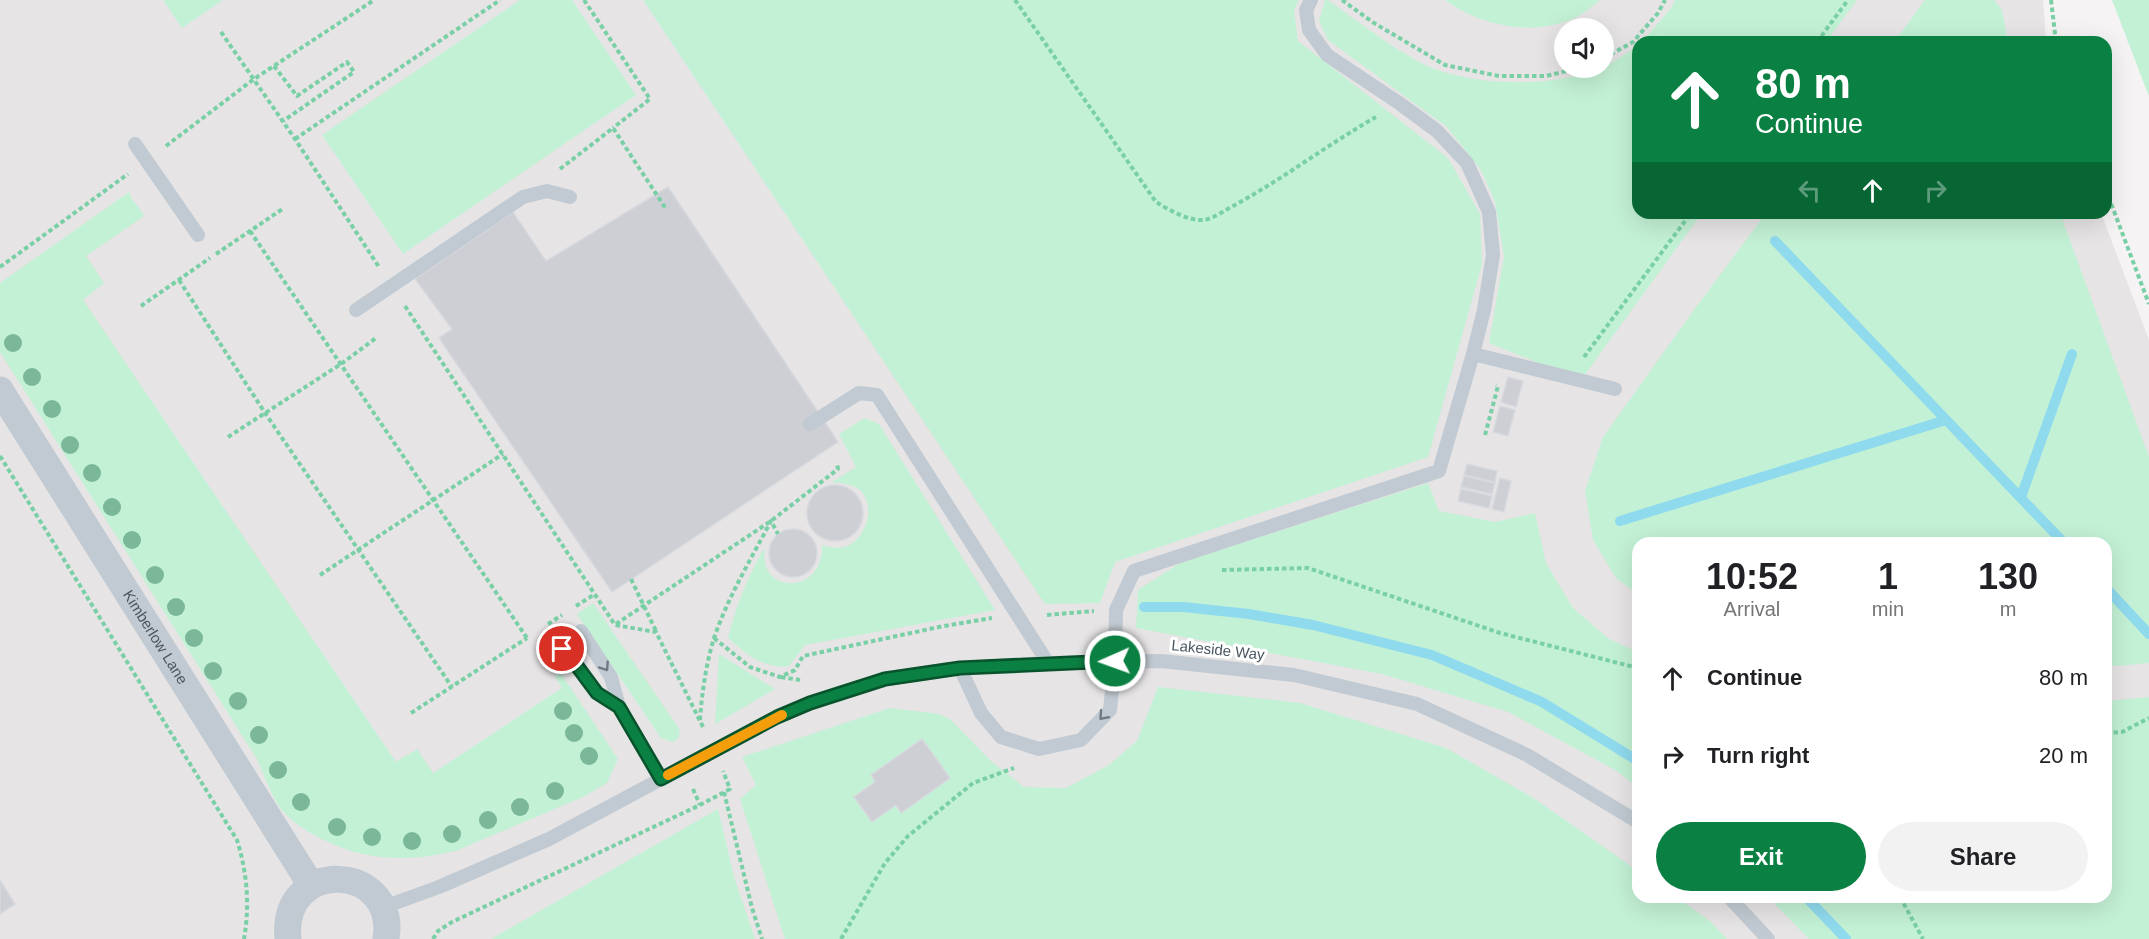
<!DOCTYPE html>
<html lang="en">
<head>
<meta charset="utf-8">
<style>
	:root { --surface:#fff; --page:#f2f2f2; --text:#202124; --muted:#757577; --accent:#0b8043 }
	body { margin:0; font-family:Helvetica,sans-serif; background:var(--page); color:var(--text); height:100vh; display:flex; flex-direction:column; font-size:22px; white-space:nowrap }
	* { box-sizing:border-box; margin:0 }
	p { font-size:20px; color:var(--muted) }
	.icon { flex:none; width:33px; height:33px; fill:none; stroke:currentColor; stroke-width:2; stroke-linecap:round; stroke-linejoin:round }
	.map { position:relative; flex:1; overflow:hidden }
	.panel { position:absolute; left:1632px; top:537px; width:480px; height:366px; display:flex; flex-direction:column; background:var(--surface); border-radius:18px; box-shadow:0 6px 24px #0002 }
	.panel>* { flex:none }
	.hud { position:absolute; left:1632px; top:36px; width:480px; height:183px; border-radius:18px; box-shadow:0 6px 24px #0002; background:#0b8043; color:#fff; overflow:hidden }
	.tools { position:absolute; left:1554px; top:18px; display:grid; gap:12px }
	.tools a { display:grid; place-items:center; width:60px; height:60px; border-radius:50%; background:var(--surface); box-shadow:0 6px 24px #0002; font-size:30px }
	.pin { position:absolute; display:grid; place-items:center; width:51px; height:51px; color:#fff; margin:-26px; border:3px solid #fff; border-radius:50%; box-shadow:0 2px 6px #0007 }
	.me { position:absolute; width:66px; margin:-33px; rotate:268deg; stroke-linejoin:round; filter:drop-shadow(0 0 4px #0008) }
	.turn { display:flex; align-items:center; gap:21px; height:126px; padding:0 24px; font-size:27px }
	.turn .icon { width:78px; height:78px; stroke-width:2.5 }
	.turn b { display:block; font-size:42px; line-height:51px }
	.lanes { display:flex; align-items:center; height:57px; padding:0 24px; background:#0003; justify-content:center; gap:30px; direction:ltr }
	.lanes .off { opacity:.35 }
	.eta { display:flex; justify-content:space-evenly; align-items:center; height:102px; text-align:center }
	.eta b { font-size:36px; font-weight:700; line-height:42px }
	.primary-button { display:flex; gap:12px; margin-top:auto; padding:12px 24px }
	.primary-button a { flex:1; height:69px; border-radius:36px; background:var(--accent); color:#fff; font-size:24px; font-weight:700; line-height:69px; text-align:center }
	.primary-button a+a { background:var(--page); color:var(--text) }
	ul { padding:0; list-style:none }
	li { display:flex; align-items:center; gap:18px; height:78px; padding:0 24px }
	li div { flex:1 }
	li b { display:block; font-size:22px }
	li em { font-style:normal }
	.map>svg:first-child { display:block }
	.education { fill:#e6e4e5; fill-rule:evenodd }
	.green { fill:#c3f1d5 }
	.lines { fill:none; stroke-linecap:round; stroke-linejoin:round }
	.stream { stroke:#90daee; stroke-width:10 }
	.building { fill:#cdcfd5; stroke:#d7d9de; stroke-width:1.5 }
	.path { stroke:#7ad0a6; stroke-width:4; stroke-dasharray:4.5 3; stroke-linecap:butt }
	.service { stroke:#c1cad2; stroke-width:14 }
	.minor { stroke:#c1cad2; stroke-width:27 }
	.tree { fill:#7bb799 }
	.oneway { stroke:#6e7983 }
	.route-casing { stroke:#07532c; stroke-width:15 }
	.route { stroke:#0b8043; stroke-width:10 }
	.slow { stroke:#f59e0b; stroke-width:10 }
	.labels { text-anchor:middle; stroke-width:6; stroke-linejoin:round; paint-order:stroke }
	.street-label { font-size:15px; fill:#4a5661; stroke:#fff }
</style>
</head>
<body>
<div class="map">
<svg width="2149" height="939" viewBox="0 0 2149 939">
	<rect width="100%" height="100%" fill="#f5f3f3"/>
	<path class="education" d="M0,0h2043l3,42h-408v171h463l48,127v599h-2149zM1564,28h40v40h-40zM1638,543h468v354h-468z"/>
	<g class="green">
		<polygon points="163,0 223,0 182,28"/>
		<polygon points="520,0 572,0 636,95 403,254 322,135"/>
		<polygon points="643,0 1299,0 1294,10 1298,41 1448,158 1480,214 1482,264 1428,457 1115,562 1100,603 1045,604"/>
		<path d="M1325,0h3c28,20 62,46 91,62 48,25 131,26 180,7 12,-5 26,-15 39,-23v167h64l-121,167 -92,-37 15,-86 -9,-55 -14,-32 -34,-43 -119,-87 -9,-19z"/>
		<path d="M1445,0h155c-7,5 -15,13 -23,17 -43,20 -95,10 -132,-17z"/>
		<polygon points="1675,0 1857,0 1826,42 1642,42 1672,7"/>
		<polygon points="1925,0 1994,0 2002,10 2008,42 1894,42"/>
		<polygon points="2112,0 2149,0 2149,96 2148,94"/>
		<path d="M129,192c3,10 11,15 15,24l-58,40 18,27 -21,17 313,462 21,-13 16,24 129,-85 -7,-12 5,-4 58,87 -11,24 -24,14 -125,53c-45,12 -89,12 -132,-9 -16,-7 -33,-18 -45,-32 -10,-14 -17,-34 -24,-50l-257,-407v-69z"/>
		<polygon points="1766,213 2060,213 2149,457 2149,663 2117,666 2106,665 2106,543 1638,543 1638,594 1616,578 1593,540 1585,491 1603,437 1691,314"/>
		<path d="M865,418l14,6 116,186 -190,35 -16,21c-25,4 -44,-13 -61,-28 8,-32 20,-63 37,-91 -9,48 59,49 57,-2 7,2 15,4 23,2 20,-7 31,-38 17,-55 -8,-8 -20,-9 -30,-10l24,-15 -17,-33z"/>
		<polygon points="1428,483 1439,511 1495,522 1535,513 1546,563 1573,608 1609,639 1638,652 1638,788 1617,771 1508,712 1382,674 1136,628 1138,590 1180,563"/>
		<polygon points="593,603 680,730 678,739 672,742 661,738 577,614"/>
		<polygon points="719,654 775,689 715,724"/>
		<polygon points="1158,687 1300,703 1446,748 1535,799 1638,871 1638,897 1676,897 1710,921 1727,939 785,939 740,799 756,785 742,757 890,708 940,714 951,720 992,762 1024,787 1066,788 1109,765 1137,741"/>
		<polygon points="2149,697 2149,939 1809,939 1768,897 2106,897 2106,701"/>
		<polygon points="718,809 734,877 755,939 491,939"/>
	</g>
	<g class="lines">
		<g class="stream">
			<polyline points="1775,241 2064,543"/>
			<polyline points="2021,497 2072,354"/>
			<polyline points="1620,521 1946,420"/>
			<polyline points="2106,588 2149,634"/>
			<polyline points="1144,607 1183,607 1249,614 1313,625 1432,655 1542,702 1638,761"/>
			<polyline points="1806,897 1846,939"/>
		</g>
	</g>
	<g class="building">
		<polygon points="668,187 838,442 612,592 439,338 452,329 415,279 513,212 546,261"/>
		<polygon points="1508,377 1523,381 1516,407 1501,402"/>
		<polygon points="1500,406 1515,410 1508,436 1493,432"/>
		<polygon points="1467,464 1497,471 1495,482 1464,475"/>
		<polygon points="1464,476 1495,483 1492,494 1461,487"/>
		<polygon points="1500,478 1511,481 1504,512 1492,509"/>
		<circle cx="835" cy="513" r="28"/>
		<polygon points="1461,489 1492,496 1489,508 1458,501"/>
		<circle cx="793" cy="553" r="24"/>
		<polygon points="922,739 950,778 901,813 896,805 872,822 854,797 875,782 871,775"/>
		<polygon points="0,880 15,904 0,914"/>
	</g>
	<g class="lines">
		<g class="path">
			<polyline points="584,0 650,99 613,128"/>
			<path d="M1015,0l141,202c13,8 32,19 48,18 9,-1 21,-10 29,-14 50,-27 94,-61 143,-89"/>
			<polyline points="1342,0 1374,23 1445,65 1499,76 1546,76 1579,68"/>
			<polyline points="2051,0 2056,42"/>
			<polyline points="221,32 295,139 379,267"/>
			<polyline points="1817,42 1848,0"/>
			<polyline points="1604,58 1633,42 1658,13 1665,0"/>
			<polyline points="274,66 297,96 347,62 354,72 283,121"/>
			<polyline points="295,139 500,0"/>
			<polyline points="166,146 254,79 374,0"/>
			<polyline points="560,169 613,128 666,209"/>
			<polyline points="2106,190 2149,304"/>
			<polyline points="250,231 527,638"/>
			<polyline points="216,254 284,208"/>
			<polyline points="0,267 128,174"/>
			<polyline points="179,280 265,413 452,687"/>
			<polyline points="141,306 210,258"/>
			<polyline points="405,306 615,625 656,632 704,729"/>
			<polyline points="1584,357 1691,213"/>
			<polyline points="1485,435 1498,386 1496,385"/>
			<polyline points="228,437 341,364 376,338"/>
			<path d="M0,456l237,384c10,32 13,65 7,99"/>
			<polyline points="1222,570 1308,568 1500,633 1638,668"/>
			<polyline points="320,575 503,454"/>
			<polyline points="631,579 656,631"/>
			<polyline points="576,606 595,594"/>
			<polyline points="1047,615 1094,611"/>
			<polyline points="548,624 562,615"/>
			<polyline points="616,624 771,521 838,469 837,464"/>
			<polyline points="714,638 750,667 780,677 795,670 803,656 939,627 992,618"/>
			<polyline points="781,677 800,680"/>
			<polyline points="411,713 527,638"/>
			<path d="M700,720c2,-28 6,-56 14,-82 14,-41 37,-79 57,-117l7,13"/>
			<polyline points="2106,733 2122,732 2149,718"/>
			<polyline points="693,789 700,805"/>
			<polyline points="724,792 752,908 762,939"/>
			<polyline points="1900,897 1923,939"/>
			<polyline points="433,939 438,931 452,922 700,805 730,789 723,771"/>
			<polyline points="841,939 885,863 908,836 973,783 1014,768"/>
		</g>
		<g class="service">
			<polyline points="135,144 198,235"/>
			<polyline points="356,310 523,197 547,191 570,197"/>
			<polyline points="1473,354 1615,389"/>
			<polyline points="810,424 859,393 877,395 1048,663"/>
			<polyline points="581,631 611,677 619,707 661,779"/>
			<path d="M553,649c21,1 30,27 43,42 5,7 15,11 23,16"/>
			<polyline points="960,668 981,713 1001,737 1039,749 1081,740 1110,710 1115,661 1116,610 1134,571 1439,471 1473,354 1484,310 1493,255 1489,212 1467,163 1437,131 1399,103 1327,55 1309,30 1306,10 1311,0"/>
			<polyline points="1729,897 1768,939"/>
			<polyline points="384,907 439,887 549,839 777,717 810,703 885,679 960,668 1048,663 1161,661 1294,675 1417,704 1527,755 1638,822"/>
		</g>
		<g class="minor">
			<path id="s1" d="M0,390l311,495"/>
			<path d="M288,939c-8,-82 110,-77 98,0"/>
		</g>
	</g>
	<g class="tree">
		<circle cx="13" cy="343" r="9"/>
		<circle cx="32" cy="377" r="9"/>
		<circle cx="52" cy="409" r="9"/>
		<circle cx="70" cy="445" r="9"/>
		<circle cx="92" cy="473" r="9"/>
		<circle cx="112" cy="507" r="9"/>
		<circle cx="132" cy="540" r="9"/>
		<circle cx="155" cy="575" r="9"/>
		<circle cx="176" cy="607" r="9"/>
		<circle cx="194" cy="638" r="9"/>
		<circle cx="213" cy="671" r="9"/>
		<circle cx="238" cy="701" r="9"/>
		<circle cx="563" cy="711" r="9"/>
		<circle cx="574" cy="733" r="9"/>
		<circle cx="259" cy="735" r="9"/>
		<circle cx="589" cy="756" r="9"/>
		<circle cx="278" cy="770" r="9"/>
		<circle cx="555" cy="791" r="9"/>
		<circle cx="301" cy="802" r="9"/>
		<circle cx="520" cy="807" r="9"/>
		<circle cx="488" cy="820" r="9"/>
		<circle cx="337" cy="827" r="9"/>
		<circle cx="452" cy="834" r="9"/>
		<circle cx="372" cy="837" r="9"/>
		<circle cx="412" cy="841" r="9"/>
	</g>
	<defs><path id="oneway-chevron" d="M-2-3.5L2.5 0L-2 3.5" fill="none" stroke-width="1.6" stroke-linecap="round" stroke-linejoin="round" transform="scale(1.5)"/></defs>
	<g class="oneway">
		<use href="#oneway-chevron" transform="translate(605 667) rotate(56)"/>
		<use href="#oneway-chevron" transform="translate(1103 716) rotate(131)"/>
	</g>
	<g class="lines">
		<defs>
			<polyline id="route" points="562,649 568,654 597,693 619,707 661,779 777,717 810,703 885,679 960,668 1115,661"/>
		</defs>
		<use href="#route" class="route-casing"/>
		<use href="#route" class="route"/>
		<polyline class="slow" points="668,775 782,715"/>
	</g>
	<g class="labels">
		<g class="street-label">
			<text dy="5" stroke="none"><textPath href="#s1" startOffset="292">Kimberlow Lane</textPath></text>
			<text transform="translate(1218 650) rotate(6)" y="5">Lakeside Way</text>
		</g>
	</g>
</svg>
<div class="tools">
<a><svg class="icon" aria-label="sound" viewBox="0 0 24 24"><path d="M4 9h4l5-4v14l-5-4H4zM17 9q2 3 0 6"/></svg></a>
</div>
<div class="pin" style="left:562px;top:649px;background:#d93025"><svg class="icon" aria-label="arrive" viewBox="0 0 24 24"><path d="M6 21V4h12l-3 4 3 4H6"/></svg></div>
<svg class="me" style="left:1115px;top:661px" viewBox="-20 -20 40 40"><circle r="17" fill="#0b8043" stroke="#fff" stroke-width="3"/><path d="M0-11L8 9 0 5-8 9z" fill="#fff"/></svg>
<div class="hud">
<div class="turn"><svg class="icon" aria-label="ahead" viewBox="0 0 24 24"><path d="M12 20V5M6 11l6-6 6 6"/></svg><div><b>80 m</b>Continue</div></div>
<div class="lanes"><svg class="icon off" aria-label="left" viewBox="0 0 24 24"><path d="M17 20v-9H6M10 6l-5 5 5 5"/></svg><svg class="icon" aria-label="ahead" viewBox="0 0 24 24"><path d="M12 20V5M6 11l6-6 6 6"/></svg><svg class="icon off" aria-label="right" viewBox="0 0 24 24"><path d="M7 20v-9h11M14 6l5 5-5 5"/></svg></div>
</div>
<section class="panel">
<div class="eta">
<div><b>10:52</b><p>Arrival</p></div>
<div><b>1</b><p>min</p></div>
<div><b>130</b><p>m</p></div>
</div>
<ul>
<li><svg class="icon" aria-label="ahead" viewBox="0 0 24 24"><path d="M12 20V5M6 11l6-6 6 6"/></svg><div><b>Continue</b></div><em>80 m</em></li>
<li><svg class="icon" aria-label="right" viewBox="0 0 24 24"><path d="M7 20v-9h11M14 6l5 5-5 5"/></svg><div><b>Turn right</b></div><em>20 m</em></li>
</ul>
<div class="primary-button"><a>Exit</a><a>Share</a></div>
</section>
</div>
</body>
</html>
